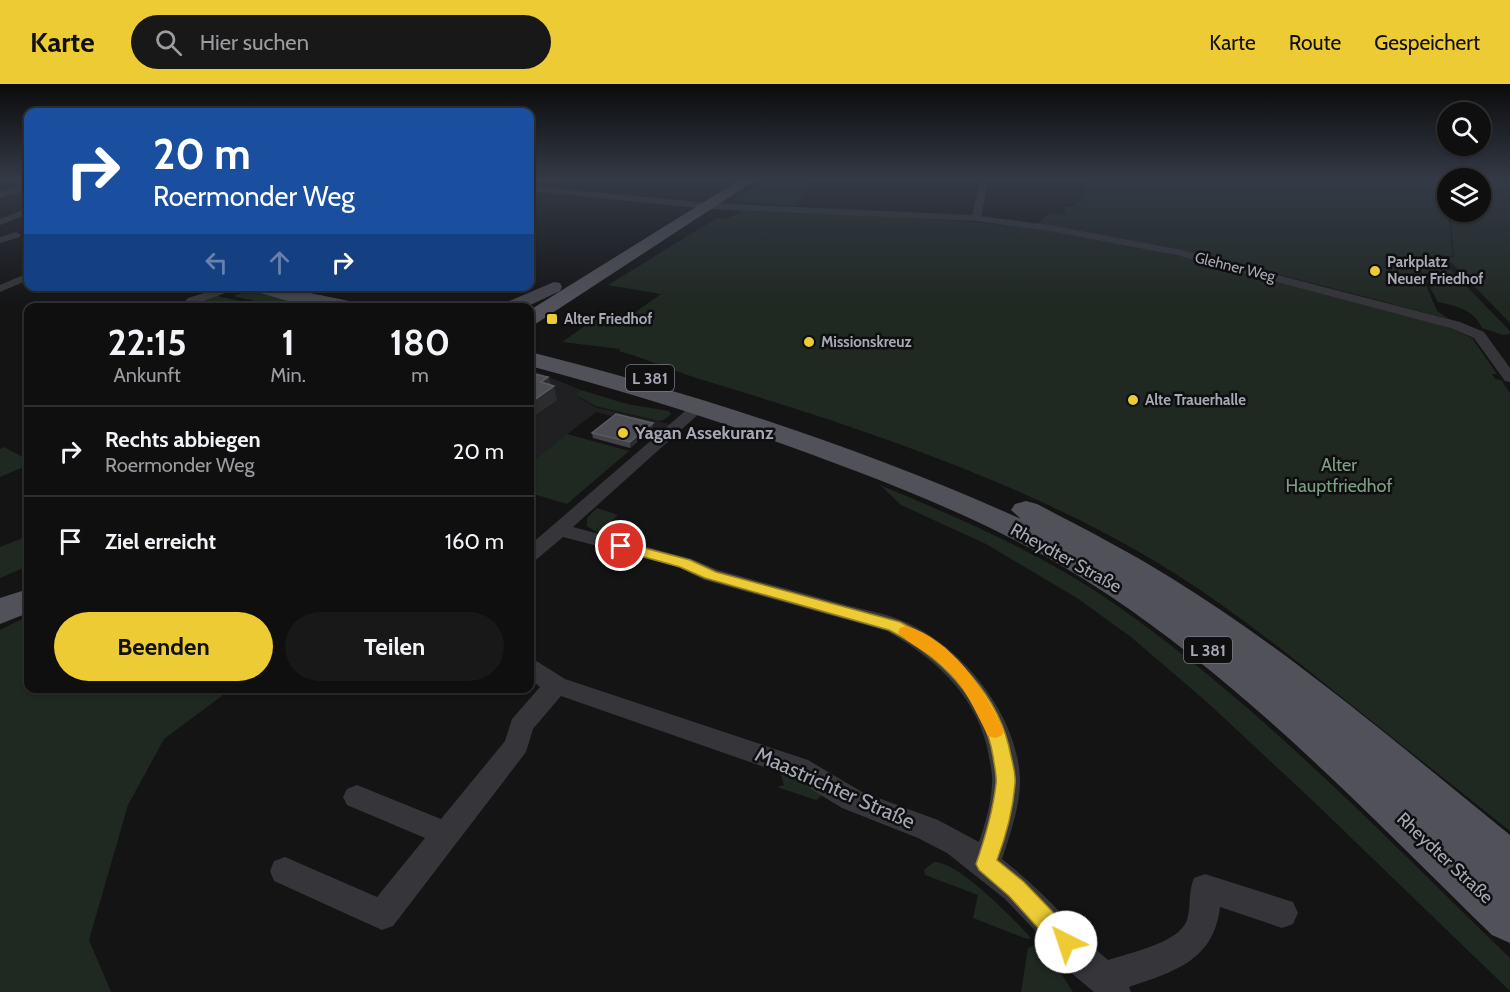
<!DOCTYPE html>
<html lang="de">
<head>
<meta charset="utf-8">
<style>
	:root { --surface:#0f0f10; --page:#181819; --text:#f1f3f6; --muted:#9b9c9f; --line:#2f2f30; --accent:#eccb34 }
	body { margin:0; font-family:Cabin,sans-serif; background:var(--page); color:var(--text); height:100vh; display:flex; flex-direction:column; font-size:22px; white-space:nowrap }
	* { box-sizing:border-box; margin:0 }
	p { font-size:20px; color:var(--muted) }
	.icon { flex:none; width:33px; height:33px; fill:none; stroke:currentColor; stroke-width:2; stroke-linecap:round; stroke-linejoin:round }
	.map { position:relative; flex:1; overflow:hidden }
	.panel { position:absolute; left:24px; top:219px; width:510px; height:390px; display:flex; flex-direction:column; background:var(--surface); border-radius:12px; box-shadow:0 2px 4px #0004,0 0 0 2px var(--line) }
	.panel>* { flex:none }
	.hud { position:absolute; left:24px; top:24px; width:510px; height:183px; border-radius:12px; box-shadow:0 2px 4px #0004,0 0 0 2px var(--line); background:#1a4fa0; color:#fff; overflow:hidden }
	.controls { position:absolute; left:1437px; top:18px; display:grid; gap:12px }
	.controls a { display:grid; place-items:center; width:54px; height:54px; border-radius:50%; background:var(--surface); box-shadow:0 2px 4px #0004,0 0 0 2px var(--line); font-size:30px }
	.pin { position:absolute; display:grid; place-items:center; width:51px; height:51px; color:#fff; margin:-26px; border:3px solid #fff; border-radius:50%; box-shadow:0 2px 6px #0007 }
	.me { position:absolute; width:66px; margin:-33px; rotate:319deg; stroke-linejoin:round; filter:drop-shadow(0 0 4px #0008) }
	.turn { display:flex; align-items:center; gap:21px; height:126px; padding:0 30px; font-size:27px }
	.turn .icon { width:78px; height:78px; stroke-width:2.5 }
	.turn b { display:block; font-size:42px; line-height:51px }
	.lanes { display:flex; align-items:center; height:57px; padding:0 30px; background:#0003; justify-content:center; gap:30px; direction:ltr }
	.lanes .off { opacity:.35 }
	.eta { display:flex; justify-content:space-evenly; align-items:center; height:102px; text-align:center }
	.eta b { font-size:36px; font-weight:700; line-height:42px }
	.button { display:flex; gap:12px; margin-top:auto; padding:12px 30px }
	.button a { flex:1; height:69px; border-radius:36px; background:var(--accent); color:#111; font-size:24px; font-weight:700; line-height:69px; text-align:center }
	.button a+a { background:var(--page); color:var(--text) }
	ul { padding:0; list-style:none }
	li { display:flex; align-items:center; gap:18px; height:90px; padding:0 30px; border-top:2px solid var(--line) }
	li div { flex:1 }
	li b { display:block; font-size:22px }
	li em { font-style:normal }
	header { display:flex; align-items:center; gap:36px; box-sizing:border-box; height:84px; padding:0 30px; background:var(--accent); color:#111 }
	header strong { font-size:28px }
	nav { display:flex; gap:33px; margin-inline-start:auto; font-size:21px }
	.search { width:420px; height:54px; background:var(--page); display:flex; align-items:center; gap:15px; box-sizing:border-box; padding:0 21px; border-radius:33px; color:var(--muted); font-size:22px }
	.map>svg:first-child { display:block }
	.built { fill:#202022 }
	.green { fill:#202822 }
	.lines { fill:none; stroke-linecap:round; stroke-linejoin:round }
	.street { fill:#35353a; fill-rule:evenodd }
	.secondary { fill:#43434a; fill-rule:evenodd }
	.primary { fill:#515159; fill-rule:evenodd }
	.wall { fill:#424447 }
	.shaded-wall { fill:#2b2c2e }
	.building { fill:#4d4e53; stroke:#5b5c62; stroke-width:1.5 }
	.route { fill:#eccb34; stroke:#998422; stroke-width:1.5 }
	.slow { fill:#f59e0b }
	.poi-dot { fill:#eccb34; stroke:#0f0f10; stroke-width:2 }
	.labels { text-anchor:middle; stroke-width:5; stroke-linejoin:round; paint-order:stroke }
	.far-poi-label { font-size:15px; font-weight:bold; fill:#a6a8b5; stroke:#0f0f10; text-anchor:start }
	.far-street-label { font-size:15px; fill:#a6a8b5; stroke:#0f0f10 }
	.shield { fill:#0f0f10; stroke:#797a84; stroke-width:1.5 }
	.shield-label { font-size:16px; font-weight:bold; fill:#a6a8b5 }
	.poi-label { font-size:18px; font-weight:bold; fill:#a6a8b5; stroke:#0f0f10; text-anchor:start }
	.park-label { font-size:18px; fill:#7da084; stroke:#0f0f10 }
	.street-label { font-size:18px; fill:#a6a8b5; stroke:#0f0f10 }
	.near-street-label { font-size:21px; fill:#a6a8b5; stroke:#0f0f10 }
</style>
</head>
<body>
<header>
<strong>Karte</strong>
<div class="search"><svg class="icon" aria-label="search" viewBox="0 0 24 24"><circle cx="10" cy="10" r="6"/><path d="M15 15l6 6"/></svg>Hier suchen</div>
<nav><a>Karte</a><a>Route</a><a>Gespeichert</a></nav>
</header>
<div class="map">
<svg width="1510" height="908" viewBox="0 0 1510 908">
	<rect width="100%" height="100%" fill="#141415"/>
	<polygon class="built" points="530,285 581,306 575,310 594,323 674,341 668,347 596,328 530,379"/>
	<g class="green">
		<path d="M769,95h46l-19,27 -48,-3 -13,-3 -1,-2c11,-7 25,-9 35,-19z"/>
		<path d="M1086,95h361l1,33 5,44 -30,-1 14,1 73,75v3l-7,1 -21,-7c-7,-18 -26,-22 -44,-26l-25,-47 24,56 12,8c-136,-36 -273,-73 -412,-95l12,-11 17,2 -2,-9 11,1v-5h7z"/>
		<polygon points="1481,95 1510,95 1510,239 1446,173 1454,173 1450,128 1480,128"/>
		<path d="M745,127c115,6 231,5 344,26 121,22 238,58 356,89l27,12 25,36h-5l3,5 6,1 9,13v438c-60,-48 -121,-96 -181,-144 -55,-44 -110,-87 -171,-124 -139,-83 -297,-135 -452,-182 -30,-9 -58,-22 -87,-30l1,-2 -58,-7c25,-16 37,-33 69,-27l30,-21 -53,-9 109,-67 8,1z"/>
		<path d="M240,206c25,-1 49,9 72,17h-31l-48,-11 12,-4z"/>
		<polygon points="217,212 268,223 229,219 218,223 194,224 196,220"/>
		<polygon points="581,306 627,320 669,327 671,330 664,336 659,337 595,322 575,310"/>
		<polygon points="567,350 629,367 567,420 530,409 530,379"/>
		<polygon points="4,363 28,376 28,381 0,393 0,365"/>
		<path d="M880,401c76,32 154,65 223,111 149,101 278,237 407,362v33l-197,-190 -105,-98 -77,-66 -54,-39 -91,-54 -85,-39z"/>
		<polygon points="597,424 618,431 607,441 614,444 606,450 594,447 587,442 587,434"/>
		<polygon points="28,452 28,482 0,494 0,463"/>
		<polygon points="28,532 28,604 231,605 164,655 128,721 89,856 111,908 0,908 0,546"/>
		<polygon points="779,685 795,692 822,711 816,716 777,703 784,701"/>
		<path d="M934,778c24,-1 81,58 97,76l-4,1 -54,-21 5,-23 -53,-20 -1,-5z"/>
		<polygon points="1041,859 1073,908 1021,908 1028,864"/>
	</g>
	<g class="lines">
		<g class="street">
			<polygon points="847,95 855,95 850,99 847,99"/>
			<polygon points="981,95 989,95 981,132 1049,141 1177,165 1460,238 1484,248 1510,284 1510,298 1505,297 1474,254 1450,244 1176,171 1049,147 976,137 708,125 530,107 530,102 708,119 972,131"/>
			<polygon points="28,100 28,106 0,114 0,108"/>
			<polygon points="28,124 28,130 0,141 0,135"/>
			<polygon points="16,148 21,151 20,153 0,159 0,153"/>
			<polygon points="28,189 28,196 0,208 0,201"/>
			<polygon points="226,202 244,202 196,220 192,224 179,224 188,214"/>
			<path d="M697,319l5,2 3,3 -3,3 -129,116 119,32 26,11c43,12 85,23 128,35 19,5 39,8 57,16 59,24 118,97 117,163 -1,25 -10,51 -18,75 23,18 43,37 63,58 14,15 27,30 43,43 21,-7 71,-17 79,-40 4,-14 1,-28 7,-42l11,-4 88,28 5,11 -5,11 -11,4 -62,-21c-6,54 -47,65 -91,80l2,5h-37l-30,-25 -20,-27 -39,-41 -58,-46 -29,-15 -76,-30 -52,-32 -229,-80 -28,33 -7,23 -133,174 -11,4 -108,-49 -4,-10 4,-10 11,-4 92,40 48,-59 -78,-33 -4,-8 4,-8 10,-4 84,34 64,-78 7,-22 28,-32 -10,-8v-20l8,3 27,17 243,81 54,32 76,28 41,22c6,-18 12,-38 13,-58 1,-12 -3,-25 -5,-37 -13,-54 -53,-89 -100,-116l-183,-51 -26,-13 -115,-30 -26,22 -7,2v-16l162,-140z"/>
		</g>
		<g class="secondary">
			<polygon points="554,198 560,199 562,203 560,207 524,224 499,224 502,220"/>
			<polygon points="249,202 276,202 359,219 368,224 301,221 251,206"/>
		</g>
		<g class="primary">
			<polygon points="741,95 757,95 537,239 530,241 530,226"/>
			<path d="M530,268c167,42 333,96 491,167l-10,-9 4,-6 11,-3 11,3c44,23 89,46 131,72 122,75 231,169 342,259v108l-18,-8c-122,-119 -241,-245 -385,-341 -76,-51 -160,-88 -246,-121 -108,-42 -219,-77 -331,-107z"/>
			<polygon points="28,505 28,529 0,540 0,514"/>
		</g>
	</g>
	<g class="wall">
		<polygon points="530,289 548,293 550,300 557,316 536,330 530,329"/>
		<polygon points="653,344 630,364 593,354 592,349"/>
	</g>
	<g class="shaded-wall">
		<polygon points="548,293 550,304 554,302 557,316 536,330 534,316 541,298"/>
		<polygon points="653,339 653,344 630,364 630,358"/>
	</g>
	<g class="building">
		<polygon points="530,289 548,293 541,298 554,302 534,316 530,315"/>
		<polygon points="616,330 653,339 630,358 592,349"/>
	</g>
	<linearGradient id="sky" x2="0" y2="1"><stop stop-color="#0b0b0c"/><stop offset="0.43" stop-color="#343a46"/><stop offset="1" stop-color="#343a46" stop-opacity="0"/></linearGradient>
	<rect width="1510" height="222" fill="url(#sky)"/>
	<path class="route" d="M621,458l69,18 26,12 184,50c54,27 100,73 111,134 2,9 5,19 4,28 -2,26 -9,52 -18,76l27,22 50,52 3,8 -3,8 -8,3 -8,-3 -49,-54 -30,-26 -3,-6c9,-26 17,-53 20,-80 1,-9 -2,-19 -3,-28 -10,-58 -53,-100 -104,-126l-184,-52 -25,-11 -64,-18 -2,-3z"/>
	<path class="slow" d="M906,542c46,13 79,64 98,105l-3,5 -6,2 -7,-2c-13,-26 -23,-50 -45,-71 -10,-9 -41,-26 -45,-33l2,-4z"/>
	<g class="poi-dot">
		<circle cx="1375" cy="187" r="6"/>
		<rect x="546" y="229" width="12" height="12" rx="3"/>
		<circle cx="809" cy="258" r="6"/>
		<circle cx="1133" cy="316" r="6"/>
		<circle cx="623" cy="349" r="6"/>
	</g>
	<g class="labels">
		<g class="far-poi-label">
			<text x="1387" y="183">Parkplatz<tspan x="1387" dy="17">Neuer Friedhof</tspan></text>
			<text x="564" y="240">Alter Friedhof</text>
			<text x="821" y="263">Missionskreuz</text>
			<text x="1145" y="321">Alte Trauerhalle</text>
		</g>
		<g class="far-street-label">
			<text transform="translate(1235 183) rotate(14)" y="5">Glehner Weg</text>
		</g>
		<g class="shield">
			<rect x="626" y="281" width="48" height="26" rx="4.5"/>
			<rect x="1184" y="553" width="48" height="26" rx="4.5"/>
		</g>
		<g class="shield-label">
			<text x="650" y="300">L 381</text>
			<text x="1208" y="572">L 381</text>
		</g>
		<g class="poi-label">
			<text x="635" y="355">Yagan Assekuranz</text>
		</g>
		<g class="park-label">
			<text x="1339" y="387">Alter<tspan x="1339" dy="21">Hauptfriedhof</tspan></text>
		</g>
		<g class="street-label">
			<text transform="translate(1066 474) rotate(29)" y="6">Rheydter Straße</text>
			<text transform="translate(1445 774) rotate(43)" y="6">Rheydter Straße</text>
		</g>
		<g class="near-street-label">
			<text transform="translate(835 704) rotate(24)" y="7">Maastrichter Straße</text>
		</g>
	</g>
</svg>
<div class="controls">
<a><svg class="icon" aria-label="search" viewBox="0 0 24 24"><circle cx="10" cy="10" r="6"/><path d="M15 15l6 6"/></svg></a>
<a><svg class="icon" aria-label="layers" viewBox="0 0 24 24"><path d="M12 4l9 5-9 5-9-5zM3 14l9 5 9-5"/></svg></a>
</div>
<div class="pin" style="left:621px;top:462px;background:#d93025"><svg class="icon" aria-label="arrive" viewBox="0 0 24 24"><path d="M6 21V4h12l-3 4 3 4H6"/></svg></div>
<svg class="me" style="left:1066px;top:858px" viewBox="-20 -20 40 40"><circle r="19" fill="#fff"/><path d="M0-13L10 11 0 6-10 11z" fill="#eccb34"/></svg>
<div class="hud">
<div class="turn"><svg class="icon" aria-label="right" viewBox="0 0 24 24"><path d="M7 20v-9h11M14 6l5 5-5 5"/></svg><div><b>20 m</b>Roermonder Weg</div></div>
<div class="lanes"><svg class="icon off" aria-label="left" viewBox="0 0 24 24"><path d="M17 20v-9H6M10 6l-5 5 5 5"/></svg><svg class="icon off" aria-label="ahead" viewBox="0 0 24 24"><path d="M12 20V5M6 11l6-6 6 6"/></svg><svg class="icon" aria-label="right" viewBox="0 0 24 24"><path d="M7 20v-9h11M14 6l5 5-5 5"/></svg></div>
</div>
<section class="panel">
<div class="eta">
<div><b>22:15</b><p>Ankunft</p></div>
<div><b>1</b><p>Min.</p></div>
<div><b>180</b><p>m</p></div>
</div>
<ul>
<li><svg class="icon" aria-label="right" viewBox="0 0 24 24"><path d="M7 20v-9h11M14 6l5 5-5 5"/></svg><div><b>Rechts abbiegen</b><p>Roermonder Weg</p></div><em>20 m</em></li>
<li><svg class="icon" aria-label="arrive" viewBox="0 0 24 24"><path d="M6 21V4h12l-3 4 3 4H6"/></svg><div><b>Ziel erreicht</b></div><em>160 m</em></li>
</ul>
<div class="button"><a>Beenden</a><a>Teilen</a></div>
</section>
</div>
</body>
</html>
